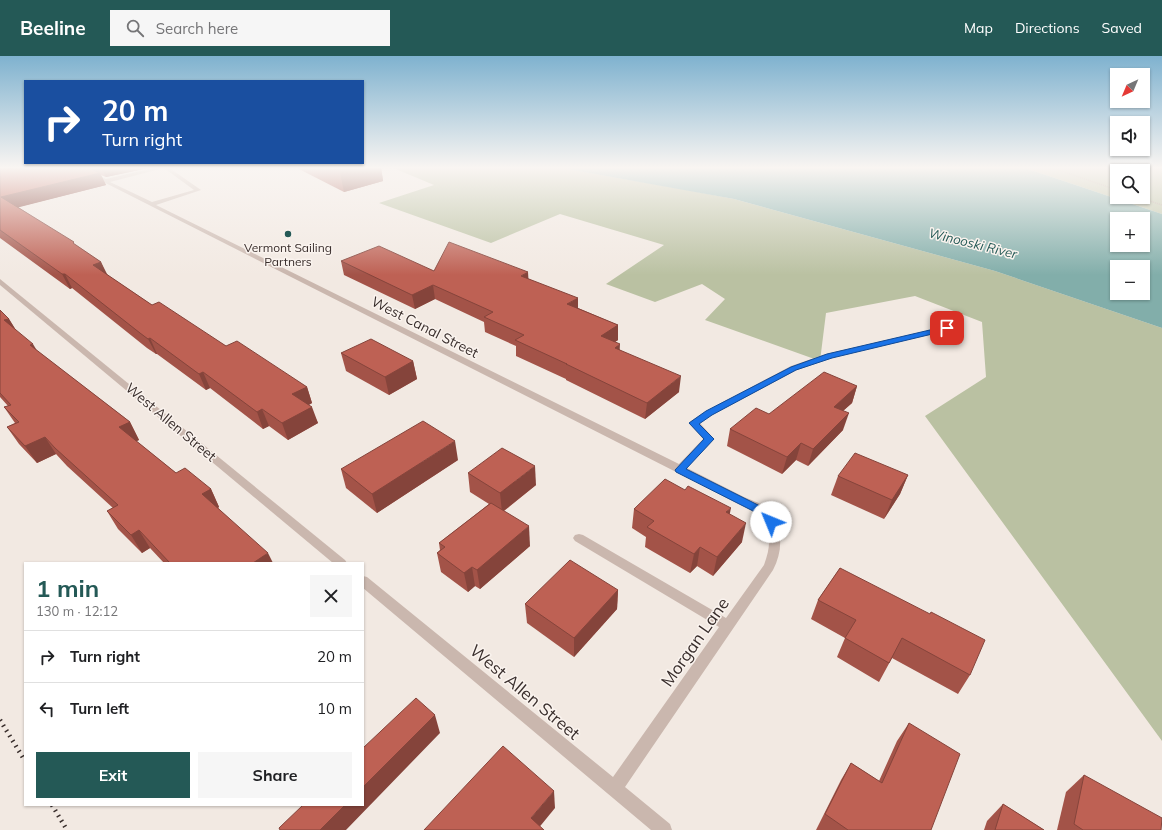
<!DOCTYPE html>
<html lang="en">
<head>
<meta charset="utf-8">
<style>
	:root { --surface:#fff; --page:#f6f6f6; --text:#202124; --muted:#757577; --line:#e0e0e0; --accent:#245956 }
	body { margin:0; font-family:Mulish,sans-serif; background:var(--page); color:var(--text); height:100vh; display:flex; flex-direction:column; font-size:15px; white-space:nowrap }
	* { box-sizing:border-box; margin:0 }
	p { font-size:13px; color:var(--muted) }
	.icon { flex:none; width:22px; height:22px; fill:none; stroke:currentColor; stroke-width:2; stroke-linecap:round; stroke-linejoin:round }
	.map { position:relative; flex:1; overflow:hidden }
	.details { position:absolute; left:24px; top:506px; width:340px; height:244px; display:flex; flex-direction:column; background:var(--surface); border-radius:0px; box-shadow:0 1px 3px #0004 }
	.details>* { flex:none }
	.top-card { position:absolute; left:24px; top:24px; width:340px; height:84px; border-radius:0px; box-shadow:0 1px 3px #0004; background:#1a4fa0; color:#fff; overflow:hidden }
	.needle { width:26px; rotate:224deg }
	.buttons { position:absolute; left:1110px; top:12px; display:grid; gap:8px }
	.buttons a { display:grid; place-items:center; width:40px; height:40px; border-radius:0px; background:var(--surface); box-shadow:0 1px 3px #0004; font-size:20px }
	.pin { position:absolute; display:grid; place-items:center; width:34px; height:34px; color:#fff; margin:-17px; border-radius:8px; box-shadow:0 2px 6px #0006 }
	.me { position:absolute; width:44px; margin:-22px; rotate:315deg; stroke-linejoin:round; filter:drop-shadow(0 0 3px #0008) }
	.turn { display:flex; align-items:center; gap:14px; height:84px; padding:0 12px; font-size:18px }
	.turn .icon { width:52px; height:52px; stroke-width:2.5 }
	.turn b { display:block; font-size:28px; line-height:34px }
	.round { display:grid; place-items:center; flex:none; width:42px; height:42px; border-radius:0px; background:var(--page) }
	.overview { display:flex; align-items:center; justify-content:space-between; height:68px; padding:0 12px }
	h1 { font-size:24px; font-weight:700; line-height:30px; color:var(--accent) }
	.button { display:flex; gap:8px; margin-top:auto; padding:8px 12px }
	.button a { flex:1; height:46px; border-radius:0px; background:var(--accent); color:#fff; font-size:16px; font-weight:700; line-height:46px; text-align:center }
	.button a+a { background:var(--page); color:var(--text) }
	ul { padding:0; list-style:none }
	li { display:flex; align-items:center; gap:12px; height:52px; padding:0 12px; border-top:1px solid var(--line) }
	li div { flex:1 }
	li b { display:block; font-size:15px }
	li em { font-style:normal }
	header { display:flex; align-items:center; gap:24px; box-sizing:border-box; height:56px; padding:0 20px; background:var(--accent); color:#fff }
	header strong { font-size:19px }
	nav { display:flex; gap:22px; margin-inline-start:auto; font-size:14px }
	.search { width:280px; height:36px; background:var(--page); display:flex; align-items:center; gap:10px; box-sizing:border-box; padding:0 14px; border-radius:0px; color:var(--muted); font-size:15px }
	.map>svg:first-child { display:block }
	.green { fill:#bac1a2; fill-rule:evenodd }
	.water { fill:#82aeaa; fill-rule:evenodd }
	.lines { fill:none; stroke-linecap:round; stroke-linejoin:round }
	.path { stroke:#b6a198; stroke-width:1.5; stroke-dasharray:1 1; stroke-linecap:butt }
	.minor { fill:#cab7ae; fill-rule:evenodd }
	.rail { stroke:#392e2c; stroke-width:4.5; stroke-dasharray:1.5 4.5; stroke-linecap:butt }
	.wall { fill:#a35348 }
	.shaded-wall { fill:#85443b }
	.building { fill:#be6154; stroke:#85443b }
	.route { fill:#1a73e8; stroke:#114b97 }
	.poi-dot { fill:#245956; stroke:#faf3ee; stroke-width:1.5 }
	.labels { text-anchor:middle; stroke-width:3; stroke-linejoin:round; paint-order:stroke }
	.far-poi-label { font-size:12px; fill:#392e2c; stroke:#faf3ee }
	.far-water-label { font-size:13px; font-style:italic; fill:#245956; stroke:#faf3ee }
	.street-label { font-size:14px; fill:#392e2c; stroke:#faf3ee }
	.near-street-label { font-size:17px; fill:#392e2c; stroke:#faf3ee }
</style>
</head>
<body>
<header>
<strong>Beeline</strong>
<div class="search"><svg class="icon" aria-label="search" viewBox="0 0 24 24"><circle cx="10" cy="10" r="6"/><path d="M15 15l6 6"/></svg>Search here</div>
<nav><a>Map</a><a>Directions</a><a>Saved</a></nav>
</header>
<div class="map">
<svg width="1162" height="774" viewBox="0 0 1162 774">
	<rect width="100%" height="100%" fill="#f2e9e2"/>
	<g class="green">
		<polygon points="391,111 556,111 687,134 734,143 995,215 1162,272 1162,685 925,360 986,321 982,266 915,240 826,257 820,305 705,264 725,243 702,228 655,246 606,228 664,189 560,158 491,187 379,147 434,129"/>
		<path d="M1022,111h131l9,2v45zM1117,115h26v26h-26z"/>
	</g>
	<path class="water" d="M556,111h466l140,47v114l-167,-57 -261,-72zM1117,163h26v26h-26zM1117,211h26v26h-26z"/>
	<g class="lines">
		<g class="path">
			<polyline points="1050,111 1117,134"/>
			<polyline points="1138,141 1162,149"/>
		</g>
		<g class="minor">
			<path d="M74,111h6l26,12 52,-12h10l33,23 -45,15 523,259 24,-25 -12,-14 -2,-2 2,-2 15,-10 85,-45 35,-12 121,-28h3v4l-118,28 -35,12 -85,45 -12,8 14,16 -27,29c19,10 38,19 57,29 7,3 17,6 22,11 17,18 18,41 7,62l-148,217 45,37 2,6h-21l-288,-242v-12l4,1 246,200 106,-150 -144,-86 -2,-3 2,-3 4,-1 4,1 143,83 38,-53c8,-22 7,-33 -7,-52zM164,112l30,22 -42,12 -42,-20z"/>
			<polygon points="0,223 345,504 347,507 333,507 0,229"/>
		</g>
		<g class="rail">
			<polyline points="0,664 25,705"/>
			<polyline points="52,749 67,774"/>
		</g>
	</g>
	<g class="wall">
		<polygon points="0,111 153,111 106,121 101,119 106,129 18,151 101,206 106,218 152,249 226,290 307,331 312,347 309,349 318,367 288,384 269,370 263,373 210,332 206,334 157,298 156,298 147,292 72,232 70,233 0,182"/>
		<polygon points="295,111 381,111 383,125 344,136"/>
		<polygon points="341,205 434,215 529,223 578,252 618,269 618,284 615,286 620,294 679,336 645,363 566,324 566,323 516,300 516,290 485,276 484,266 435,243 415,253 344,219"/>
		<polygon points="0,254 9,263 17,276 36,294 130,366 139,384 136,385 176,417 211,433 219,451 218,452 273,507 164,507 150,492 142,497 118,473 107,455 113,452 67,410 56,398 37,407 19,388 7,371 15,367 4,351 8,350 0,341"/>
		<polygon points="341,297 413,305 417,323 389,339 346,315"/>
		<polygon points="857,330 852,347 843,355 843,374 808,410 796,404 782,418 727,390 730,373 769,358"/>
		<polygon points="458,404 377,457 346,432 341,413"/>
		<polygon points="468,417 536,429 504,455 530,490 480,533 475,530 468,536 441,516 437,497 440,494 439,487 489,448 470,436"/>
		<polygon points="908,419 900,438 884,463 831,439 838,420"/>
		<polygon points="634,453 729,458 742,486 713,520 697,510 690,517 645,491 646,481 632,472"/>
		<polygon points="840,512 970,619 958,638 892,602 879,626 837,601 845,582 811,563 818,544"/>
		<polygon points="618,534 617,553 574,601 527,567 525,548"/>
		<polygon points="909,667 931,774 816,774 841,724 851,707 879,725 897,685"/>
		<polygon points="1084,719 1161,774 1057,774 1066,736"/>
		<polygon points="1003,748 1044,774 984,774 987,765"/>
	</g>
	<g class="shaded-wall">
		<polygon points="4,111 51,111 11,120"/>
		<polygon points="101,111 153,111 106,121"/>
		<polygon points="345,111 381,111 383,125 344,136 339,112"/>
		<polygon points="100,117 106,129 8,154 1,141"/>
		<polygon points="101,206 108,220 93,209"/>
		<polygon points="528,216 529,231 521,220"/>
		<polygon points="62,218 65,218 72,232 70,233"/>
		<polygon points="433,229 435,243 415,253 412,239"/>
		<polygon points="578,242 578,256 567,248"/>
		<polygon points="9,263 19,279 4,264"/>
		<polygon points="618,269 618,284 601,295 601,280"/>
		<polygon points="150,282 157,298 156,298 148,283"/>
		<polygon points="33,288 43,305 30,289"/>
		<polygon points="620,288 619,303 615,292"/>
		<polygon points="413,305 417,323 389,339 385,321"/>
		<polygon points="203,316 210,332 206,334 199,318"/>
		<polygon points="681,320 679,336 645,363 647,347"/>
		<polygon points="857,330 852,347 829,367 834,351"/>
		<polygon points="307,331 312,347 298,354 292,338"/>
		<polygon points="312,351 318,367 288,384 282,367"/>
		<polygon points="262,353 269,370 263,373 257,356"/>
		<polygon points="849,357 843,374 808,410 813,393"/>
		<polygon points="130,366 139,384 129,389 119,371"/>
		<polygon points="45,381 56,398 37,407 25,390"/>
		<polygon points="455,385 458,404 377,457 372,438"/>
		<polygon points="801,387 796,404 782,418 787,401"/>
		<polygon points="535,410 536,429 502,456 500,437"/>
		<polygon points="908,419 900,438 884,463 892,444"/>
		<polygon points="211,433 219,451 211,456 202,438"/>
		<polygon points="731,452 727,471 726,456"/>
		<polygon points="746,467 742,486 713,520 717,501"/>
		<polygon points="529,470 530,490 480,533 477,514"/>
		<polygon points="139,474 150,492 142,497 131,479"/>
		<polygon points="700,491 697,510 690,517 694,498"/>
		<polygon points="268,497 273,507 253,507"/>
		<polygon points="472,511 475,530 468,536 464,517"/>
		<polygon points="618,534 617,553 574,601 574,582"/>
		<polygon points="435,659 440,677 346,774 320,774 345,749 363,749 363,731"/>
		<polygon points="554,735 555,752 537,774 531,762"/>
	</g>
	<g class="building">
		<polygon points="0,111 5,111 8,113 17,111 88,111 100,117 1,141 74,186 73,187 101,206 93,209 152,249 159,246 226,290 237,285 307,331 292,338 312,351 282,367 262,353 257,356 203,316 199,318 150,282 148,283 140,277 65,218 62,218 0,174"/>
		<polygon points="335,111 345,111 339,112"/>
		<polygon points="449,186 528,216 521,220 578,242 567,248 618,269 601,280 620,288 615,292 681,320 647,347 566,308 567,308 515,284 524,279 484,261 493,256 433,229 412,239 341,205 379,190 434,215"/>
		<polygon points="0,254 9,263 4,264 33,288 30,289 130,366 119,371 176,417 185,412 211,433 202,438 268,497 253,507 170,507 139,474 131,479 107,455 118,449 55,392 45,381 25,390 7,371 19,366 4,351 11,349 0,337"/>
		<polygon points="371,283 413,305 385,321 341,297"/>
		<polygon points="824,316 857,330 834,351 849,357 813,393 801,387 787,401 730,373 756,352 769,358"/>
		<polygon points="423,365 455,385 372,438 341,413"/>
		<polygon points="502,392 535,410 500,437 468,417"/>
		<polygon points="855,397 908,419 892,444 838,420"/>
		<polygon points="665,423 685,434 688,430 731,452 726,456 746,467 717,501 700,491 694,498 647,471 654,465 634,453"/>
		<polygon points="491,447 529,470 477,514 472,511 464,517 437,497 445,491 439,487"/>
		<polygon points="570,504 618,534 574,582 525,548"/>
		<polygon points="840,512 930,558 931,556 985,584 970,619 902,582 889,607 845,582 856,564 818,544"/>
		<polygon points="416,642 435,659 363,731 363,692"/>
		<polygon points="909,667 960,698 931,774 848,774 825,758 851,707 882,727"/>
		<polygon points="503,690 554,735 531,762 544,774 424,774"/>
		<polygon points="1084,719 1162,762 1161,774 1083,774 1074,768"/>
		<polygon points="1003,748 1044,774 995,774"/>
		<polygon points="303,749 345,749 320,774 280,774 279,772"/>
	</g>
	<linearGradient id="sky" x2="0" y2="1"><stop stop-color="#7fb2cf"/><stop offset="0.51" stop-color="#f9f5f2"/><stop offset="1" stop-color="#f9f5f2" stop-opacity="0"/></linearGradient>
	<rect width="1162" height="219" fill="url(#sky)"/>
	<polygon class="route" points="947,270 951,272 949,274 832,302 796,314 712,359 699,368 714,383 686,413 764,452 776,466 774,469 767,469 757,457 676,416 675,414 704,383 689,367 706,355 791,311 827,298"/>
	<circle class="poi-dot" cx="288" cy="178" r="4"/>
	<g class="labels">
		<g class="far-poi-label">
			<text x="288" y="196">Vermont Sailing<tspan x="288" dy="14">Partners</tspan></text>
		</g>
		<g class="far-water-label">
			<text transform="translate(973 187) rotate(14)" y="5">Winooski River</text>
		</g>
		<g class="street-label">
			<text transform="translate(425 271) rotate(27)" y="5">West Canal Street</text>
			<text transform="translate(171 366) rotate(40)" y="5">West Allen Street</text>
		</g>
		<g class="near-street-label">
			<text transform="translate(695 586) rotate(-55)" y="6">Morgan Lane</text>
			<text transform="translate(525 636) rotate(40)" y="6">West Allen Street</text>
		</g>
	</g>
</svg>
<div class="buttons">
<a><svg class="needle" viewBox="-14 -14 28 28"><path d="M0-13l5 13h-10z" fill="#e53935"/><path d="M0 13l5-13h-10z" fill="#757577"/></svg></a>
<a><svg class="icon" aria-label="sound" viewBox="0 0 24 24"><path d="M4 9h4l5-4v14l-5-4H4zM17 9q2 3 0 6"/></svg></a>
<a><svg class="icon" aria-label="search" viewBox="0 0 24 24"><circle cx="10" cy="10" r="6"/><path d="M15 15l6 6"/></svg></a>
<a>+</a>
<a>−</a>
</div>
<div class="pin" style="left:947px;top:272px;background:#d93025"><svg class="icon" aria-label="arrive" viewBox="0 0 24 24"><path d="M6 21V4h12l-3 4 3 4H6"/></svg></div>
<svg class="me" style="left:771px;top:466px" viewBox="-20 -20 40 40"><circle r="19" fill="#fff"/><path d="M0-13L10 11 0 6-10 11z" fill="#1a73e8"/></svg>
<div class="top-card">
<div class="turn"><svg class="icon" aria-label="right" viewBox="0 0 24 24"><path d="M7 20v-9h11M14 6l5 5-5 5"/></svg><div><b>20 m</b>Turn right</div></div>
</div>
<section class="details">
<div class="overview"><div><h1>1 min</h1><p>130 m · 12:12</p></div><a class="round"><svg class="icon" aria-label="close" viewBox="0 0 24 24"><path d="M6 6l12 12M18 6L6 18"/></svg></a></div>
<ul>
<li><svg class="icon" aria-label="right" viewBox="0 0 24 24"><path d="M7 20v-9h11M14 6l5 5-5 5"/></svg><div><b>Turn right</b></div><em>20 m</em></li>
<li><svg class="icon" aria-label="left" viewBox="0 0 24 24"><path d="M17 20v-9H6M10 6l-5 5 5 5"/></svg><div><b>Turn left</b></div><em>10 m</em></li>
</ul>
<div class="button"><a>Exit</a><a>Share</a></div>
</section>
</div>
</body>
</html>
